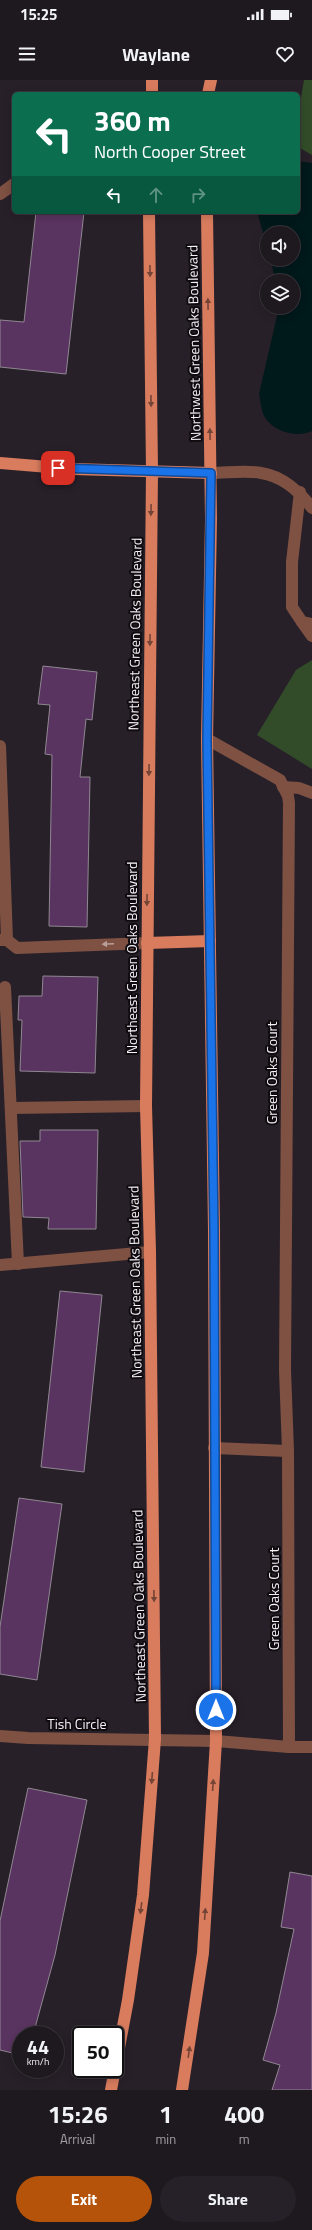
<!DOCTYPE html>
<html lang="en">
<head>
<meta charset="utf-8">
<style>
	:root { --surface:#1e181f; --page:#262128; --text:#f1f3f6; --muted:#a1a0a4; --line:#3c373d; --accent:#b45309 }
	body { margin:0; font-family:"Titillium Web",sans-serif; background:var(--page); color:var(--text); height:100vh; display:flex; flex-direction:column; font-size:15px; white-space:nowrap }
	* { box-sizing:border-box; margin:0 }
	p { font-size:13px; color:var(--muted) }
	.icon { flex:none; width:22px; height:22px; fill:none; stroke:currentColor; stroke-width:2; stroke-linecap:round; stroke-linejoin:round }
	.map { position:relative; height:2010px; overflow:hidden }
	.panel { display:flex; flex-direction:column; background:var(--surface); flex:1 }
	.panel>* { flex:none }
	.top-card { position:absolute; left:12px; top:12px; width:288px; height:122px; border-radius:6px; box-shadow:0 2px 10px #0003,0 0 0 1px var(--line); background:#0b6e4f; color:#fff; overflow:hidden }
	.buttons { position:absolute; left:260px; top:146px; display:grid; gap:8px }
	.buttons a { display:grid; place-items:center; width:40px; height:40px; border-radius:50%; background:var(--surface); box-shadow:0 2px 10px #0003,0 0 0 1px var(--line); font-size:20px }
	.speed { position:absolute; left:12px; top:1946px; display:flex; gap:8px; font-size:20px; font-weight:700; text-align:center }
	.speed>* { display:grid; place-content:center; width:52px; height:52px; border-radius:50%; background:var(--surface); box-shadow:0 2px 10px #0003,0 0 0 1px var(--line); line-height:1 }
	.speed small { font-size:10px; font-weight:400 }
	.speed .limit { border:2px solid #111; border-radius:6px; background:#fff; color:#111 }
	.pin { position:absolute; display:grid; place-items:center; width:34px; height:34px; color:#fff; margin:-17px; border-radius:8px; box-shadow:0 2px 6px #0006 }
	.me { position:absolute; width:44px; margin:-22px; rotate:0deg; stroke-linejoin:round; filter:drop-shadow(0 0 3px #0008) }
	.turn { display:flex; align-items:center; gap:14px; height:84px; padding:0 16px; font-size:18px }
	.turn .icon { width:52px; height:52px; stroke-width:2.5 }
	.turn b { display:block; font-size:28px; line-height:34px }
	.lanes { display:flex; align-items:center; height:38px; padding:0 16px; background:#0003; justify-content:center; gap:20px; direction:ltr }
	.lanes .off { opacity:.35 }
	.eta { display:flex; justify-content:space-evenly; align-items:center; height:68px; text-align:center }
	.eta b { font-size:24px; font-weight:700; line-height:28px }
	.button { display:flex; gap:8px; margin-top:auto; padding:8px 16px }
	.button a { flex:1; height:46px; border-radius:24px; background:var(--accent); color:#fff; font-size:16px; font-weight:700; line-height:46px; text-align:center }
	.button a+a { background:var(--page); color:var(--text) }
	.status { display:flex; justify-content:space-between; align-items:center; height:28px; padding:0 20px; background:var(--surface); direction:ltr }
	.status svg { height:11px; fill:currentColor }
	header { display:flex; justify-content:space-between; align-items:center; height:52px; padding:0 16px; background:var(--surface); font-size:18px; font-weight:700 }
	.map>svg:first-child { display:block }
	.green { fill:#324c29 }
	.water { fill:#00191b }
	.building { fill:#593460; stroke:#908792 }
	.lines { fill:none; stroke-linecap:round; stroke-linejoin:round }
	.minor { stroke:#7e5142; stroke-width:12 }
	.major { stroke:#d97c5e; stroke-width:12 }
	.oneway { fill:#744436 }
	.oneway2 { fill:#baa09c }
	.route-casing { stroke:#114b97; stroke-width:10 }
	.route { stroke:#1a73e8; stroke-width:7 }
	.labels { text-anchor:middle; stroke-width:4; stroke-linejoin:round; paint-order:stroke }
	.street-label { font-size:14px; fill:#f5f0f6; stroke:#0f0b0f }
</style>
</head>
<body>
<div class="status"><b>15:25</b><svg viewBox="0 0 49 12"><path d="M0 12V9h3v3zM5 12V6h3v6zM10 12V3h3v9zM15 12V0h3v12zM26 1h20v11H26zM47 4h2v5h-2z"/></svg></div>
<header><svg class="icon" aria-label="menu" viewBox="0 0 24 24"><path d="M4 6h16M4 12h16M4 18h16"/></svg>Waylane<svg class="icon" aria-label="heart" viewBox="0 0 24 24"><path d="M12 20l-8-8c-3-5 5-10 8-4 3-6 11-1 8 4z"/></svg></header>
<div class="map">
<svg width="312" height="2010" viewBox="0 0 312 2010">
	<rect width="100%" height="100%" fill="#282029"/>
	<g class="green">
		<polygon points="304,0 312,0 312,75 298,67 298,35"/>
		<polygon points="312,580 312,689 257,655 296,590"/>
	</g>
	<path class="water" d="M298,81l14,2v268c-14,7 -37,1 -46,-12 -5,-7 -5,-16 -7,-25l20,-87h14v-26h-18l-4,-22h22v-26h-26v13l-10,-34h41z"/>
	<g class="building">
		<polygon points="36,132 84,132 66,294 0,287 0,240 24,242"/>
		<polygon points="43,586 97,592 92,640 86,639 80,697 90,697 87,847 49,846 52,675 45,674 50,625 38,624"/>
		<polygon points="43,896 98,897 95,993 20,991 22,940 18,940 19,916 42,916"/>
		<polygon points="40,1050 98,1050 96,1149 48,1149 49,1138 23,1137 20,1061 40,1061"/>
		<polygon points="60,1211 102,1215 84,1392 41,1387"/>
		<polygon points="19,1418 62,1424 37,1600 0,1594 0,1547"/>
		<polygon points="28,1708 87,1720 55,1875 33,1955 21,1955 21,1975 0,1970 0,1841"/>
		<polygon points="290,1792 312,1796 312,2010 272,2010 280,1985 263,1980 276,1933 294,1849 281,1847"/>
	</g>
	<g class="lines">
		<g class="minor">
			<polyline points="0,114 14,104"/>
			<path d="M211,393c16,0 35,-3 50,0 21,3 39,19 51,35"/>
			<polyline points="300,412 292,482 292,527 302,542 312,544"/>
			<polyline points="302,542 312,556"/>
			<polyline points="207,659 280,700 288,716 289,723 285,1290 288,1371 289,1667"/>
			<polyline points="0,666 7,860"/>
			<polyline points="283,707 299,708 312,713"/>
			<polyline points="0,860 7,860 17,868 147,863"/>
			<polyline points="5,907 18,1184"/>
			<polyline points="11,1028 146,1026"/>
			<polyline points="0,1185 150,1172"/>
			<polyline points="214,1368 288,1371"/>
			<polyline points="0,1656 28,1658 216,1661 289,1667 312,1667"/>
		</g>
		<g class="major">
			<polyline points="152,14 152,0"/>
			<polyline points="208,14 211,0"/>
			<polyline points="0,383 73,389 211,393"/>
			<polyline points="147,863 210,861"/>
			<polyline points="111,2010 128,1920 143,1815 155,1659 150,1172 146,1026 152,391 149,132"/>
			<polyline points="182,2010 203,1873 216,1661 214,1150 207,659 211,439 207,132"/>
		</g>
	</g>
	<defs><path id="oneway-solid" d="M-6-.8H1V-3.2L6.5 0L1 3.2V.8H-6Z"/></defs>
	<g class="oneway">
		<use href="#oneway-solid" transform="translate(150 191) rotate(89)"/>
		<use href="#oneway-solid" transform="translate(208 224) rotate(-91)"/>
		<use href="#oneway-solid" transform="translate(151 321) rotate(89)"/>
		<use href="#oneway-solid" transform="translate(210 354) rotate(-91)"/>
		<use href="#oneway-solid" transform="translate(151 430) rotate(91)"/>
		<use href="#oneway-solid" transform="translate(150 560) rotate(91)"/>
		<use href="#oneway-solid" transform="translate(149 690) rotate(91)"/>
		<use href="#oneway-solid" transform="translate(147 820) rotate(91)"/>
		<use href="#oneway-solid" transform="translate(154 1516) rotate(89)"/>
		<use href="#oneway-solid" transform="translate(152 1698) rotate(94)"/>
		<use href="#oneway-solid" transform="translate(213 1705) rotate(-86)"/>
		<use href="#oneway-solid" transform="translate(141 1828) rotate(98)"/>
		<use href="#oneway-solid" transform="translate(205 1834) rotate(-86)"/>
		<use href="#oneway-solid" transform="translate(189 1972) rotate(-82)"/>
	</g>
	<use class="oneway2" href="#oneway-solid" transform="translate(108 864) rotate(178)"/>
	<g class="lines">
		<defs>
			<polyline id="route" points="58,388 211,393 207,660 214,1150 216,1630"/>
		</defs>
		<use href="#route" class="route-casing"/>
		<use href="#route" class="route"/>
	</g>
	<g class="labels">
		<g class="street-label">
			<text transform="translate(194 263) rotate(-91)" y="5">Northwest Green Oaks Boulevard</text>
			<text transform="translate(135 554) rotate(-89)" y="5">Northeast Green Oaks Boulevard</text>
			<text transform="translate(132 878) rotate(-90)" y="5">Northeast Green Oaks Boulevard</text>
			<text transform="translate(272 993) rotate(-90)" y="5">Green Oaks Court</text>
			<text transform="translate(135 1202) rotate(-91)" y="5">Northeast Green Oaks Boulevard</text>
			<text transform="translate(274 1519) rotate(-90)" y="5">Green Oaks Court</text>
			<text transform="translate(139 1526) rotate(-91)" y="5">Northeast Green Oaks Boulevard</text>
			<text x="77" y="1649">Tish Circle</text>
		</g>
	</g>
</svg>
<div class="buttons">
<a><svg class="icon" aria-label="sound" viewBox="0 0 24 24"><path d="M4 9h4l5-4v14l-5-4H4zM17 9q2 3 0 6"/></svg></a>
<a><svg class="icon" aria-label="layers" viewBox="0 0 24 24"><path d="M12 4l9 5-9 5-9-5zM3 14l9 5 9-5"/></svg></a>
</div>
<div class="speed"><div>44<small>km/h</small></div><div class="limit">50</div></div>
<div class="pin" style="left:58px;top:388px;background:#d93025"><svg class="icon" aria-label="arrive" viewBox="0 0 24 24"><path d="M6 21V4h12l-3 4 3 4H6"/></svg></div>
<svg class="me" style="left:216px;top:1630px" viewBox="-20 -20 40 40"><circle r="17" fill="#1a73e8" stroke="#fff" stroke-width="3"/><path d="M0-11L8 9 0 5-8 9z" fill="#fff"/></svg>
<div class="top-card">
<div class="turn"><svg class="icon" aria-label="left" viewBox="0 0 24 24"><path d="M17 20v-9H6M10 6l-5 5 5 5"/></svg><div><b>360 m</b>North Cooper Street</div></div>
<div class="lanes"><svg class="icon" aria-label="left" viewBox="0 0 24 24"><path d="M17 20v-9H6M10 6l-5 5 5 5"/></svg><svg class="icon off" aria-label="ahead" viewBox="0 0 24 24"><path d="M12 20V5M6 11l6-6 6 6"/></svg><svg class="icon off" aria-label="right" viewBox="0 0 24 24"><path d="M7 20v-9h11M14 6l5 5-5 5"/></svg></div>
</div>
</div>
<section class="panel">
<div class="eta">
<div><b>15:26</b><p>Arrival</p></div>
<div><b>1</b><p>min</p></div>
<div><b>400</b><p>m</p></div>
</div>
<div class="button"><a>Exit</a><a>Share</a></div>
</section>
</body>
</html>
